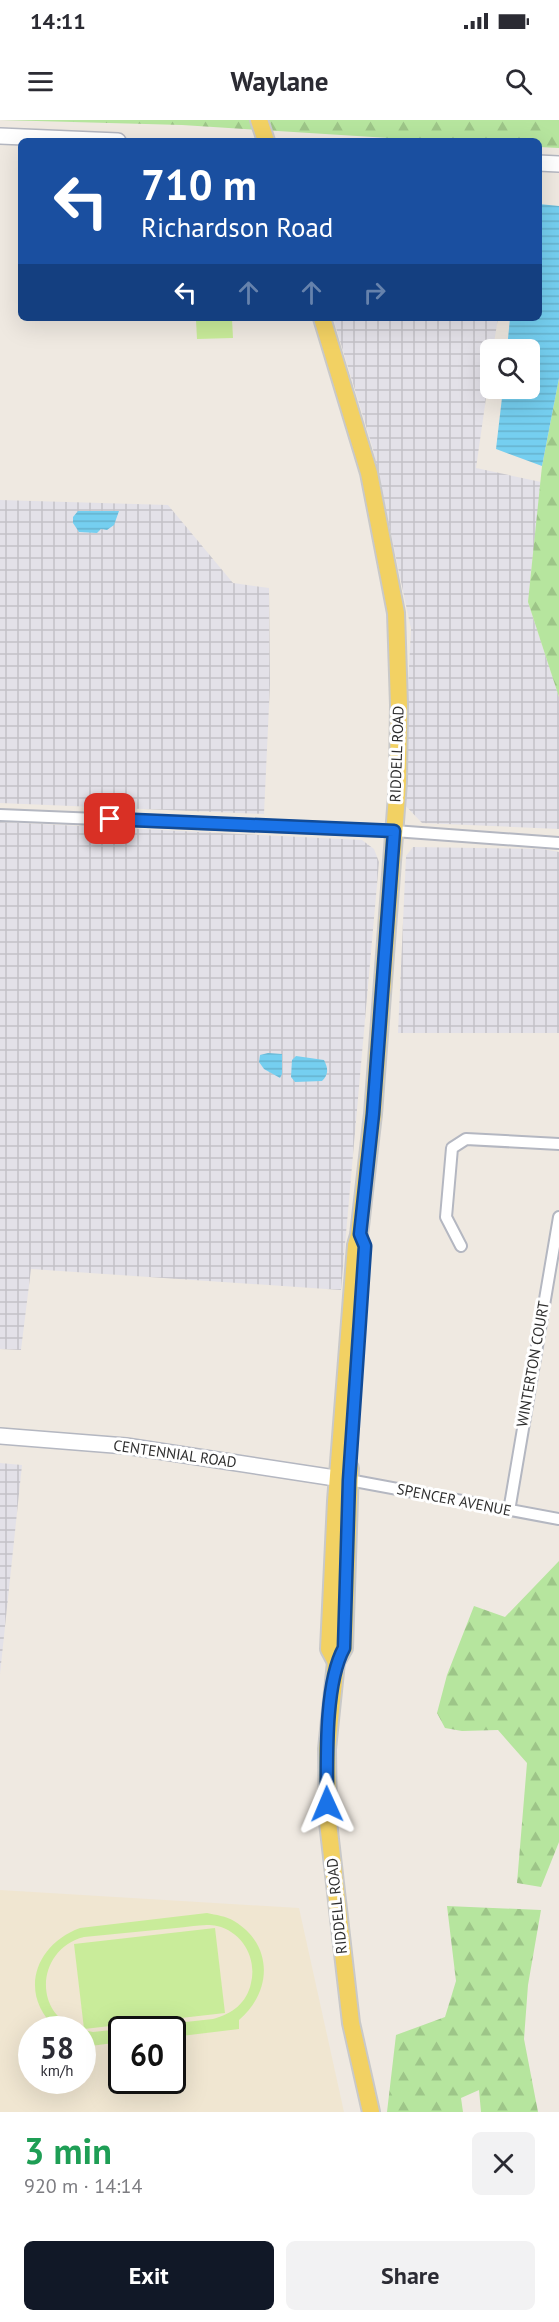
<!DOCTYPE html>
<html lang="en">
<head>
<meta charset="utf-8">
<style>
	:root { --surface:#fff; --page:#f2f2f3; --text:#2b2b33; --muted:#7c7c81; --accent:#111827 }
	body { margin:0; font-family:"PT Sans",sans-serif; background:var(--page); color:var(--text); height:100vh; display:flex; flex-direction:column; font-size:22px; white-space:nowrap }
	* { box-sizing:border-box; margin:0 }
	p { font-size:20px; color:var(--muted) }
	.icon { flex:none; width:33px; height:33px; fill:none; stroke:currentColor; stroke-width:2; stroke-linecap:round; stroke-linejoin:round }
	.map { position:relative; height:1992px; overflow:hidden }
	.side { display:flex; flex-direction:column; background:var(--surface); flex:1 }
	.side>* { flex:none }
	.banner { position:absolute; left:18px; top:18px; width:524px; height:183px; border-radius:9px; box-shadow:0 6px 24px #0002; background:#1a4fa0; color:#fff; overflow:hidden }
	.buttons { position:absolute; left:480px; top:219px; display:grid; gap:12px }
	.buttons a { display:grid; place-items:center; width:60px; height:60px; border-radius:9px; background:var(--surface); box-shadow:0 6px 24px #0002; font-size:30px }
	.speed { position:absolute; left:18px; top:1896px; display:flex; gap:12px; font-size:30px; font-weight:700; text-align:center }
	.speed>* { display:grid; place-content:center; width:78px; height:78px; border-radius:50%; background:var(--surface); box-shadow:0 6px 24px #0002; line-height:1 }
	.speed small { font-size:15px; font-weight:400 }
	.speed .limit { border:3px solid #111; border-radius:9px; background:#fff; color:#111 }
	.pin { position:absolute; display:grid; place-items:center; width:51px; height:51px; color:#fff; margin:-26px; border-radius:12px; box-shadow:0 3px 9px #0006 }
	.me { position:absolute; width:66px; margin:-33px; rotate:359deg; stroke-linejoin:round; filter:drop-shadow(0 0 4px #0008) }
	.turn { display:flex; align-items:center; gap:21px; height:126px; padding:0 24px; font-size:27px }
	.turn .icon { width:78px; height:78px; stroke-width:2.5 }
	.turn b { display:block; font-size:42px; line-height:51px }
	.lanes { display:flex; align-items:center; height:57px; padding:0 24px; background:#0003; justify-content:center; gap:30px; direction:ltr }
	.lanes .off { opacity:.35 }
	.round { display:grid; place-items:center; flex:none; width:63px; height:63px; border-radius:9px; background:var(--page) }
	.headline { display:flex; align-items:center; justify-content:space-between; height:102px; padding:0 24px }
	h1 { font-size:36px; font-weight:700; line-height:45px; color:#1e9e55 }
	.primary-button { display:flex; gap:12px; margin-top:auto; padding:12px 24px }
	.primary-button a { flex:1; height:69px; border-radius:9px; background:var(--accent); color:#fff; font-size:24px; font-weight:700; line-height:69px; text-align:center }
	.primary-button a+a { background:var(--page); color:var(--text) }
	.status { display:flex; justify-content:space-between; align-items:center; height:42px; padding:0 30px; background:var(--surface); direction:ltr }
	.status svg { height:16px; fill:currentColor }
	header { display:flex; justify-content:space-between; align-items:center; height:78px; padding:0 24px; background:var(--surface); font-size:27px; font-weight:700 }
	.map>svg:first-child { display:block }
	.industrial { fill:url(#industrial-grid) }
	.education { fill:#f0e6d1; fill-rule:evenodd }
	.forest { fill:url(#forest-firs) }
	.pitch { fill:#c9ec9a }
	.water { fill:url(#water-rules) }
	.lines { fill:none; stroke-linecap:round; stroke-linejoin:round }
	.street-casing { stroke:#b4b7c1; stroke-width:14 }
	.secondary-casing { stroke:#b4b7c1; stroke-width:18 }
	.primary-casing { stroke:#c9c9c9; stroke-width:20 }
	.street { stroke:#fff; stroke-width:10 }
	.secondary { stroke:#fff; stroke-width:15 }
	.primary { stroke:#f2d163; stroke-width:16 }
	.route-casing { stroke:#114b97; stroke-width:15 }
	.route { stroke:#1a73e8; stroke-width:10 }
	.labels { text-anchor:middle; stroke-width:6; stroke-linejoin:round; paint-order:stroke }
	.street-label { font-size:15px; fill:#2e2e2e; stroke:#fff }
</style>
</head>
<body>
<div class="status"><b>14:11</b><svg viewBox="0 0 49 12"><path d="M0 12V9h3v3zM5 12V6h3v6zM10 12V3h3v9zM15 12V0h3v12zM26 1h20v11H26zM47 4h2v5h-2z"/></svg></div>
<header><svg class="icon" aria-label="menu" viewBox="0 0 24 24"><path d="M4 6h16M4 12h16M4 18h16"/></svg>Waylane<svg class="icon" aria-label="search" viewBox="0 0 24 24"><circle cx="10" cy="10" r="6"/><path d="M15 15l6 6"/></svg></header>
<div class="map">
<svg width="559" height="1992" viewBox="0 0 559 1992">
	<defs>
		<pattern id="industrial-grid" width="8" height="8" patternUnits="userSpaceOnUse" patternTransform="scale(1.5)"><rect width="8" height="8" fill="#e3e1e8"/><path d="M0 4h8M4 0v8" fill="none" stroke="#c3c1c7"/></pattern>
		<pattern id="forest-firs" width="22" height="20" patternUnits="userSpaceOnUse" patternTransform="scale(1.5)"><rect width="22" height="20" fill="#b6e59e"/><path d="M5 1l3.5 6h-7zM16 11l3.5 6h-7z" fill="#9dc588"/></pattern>
		<pattern id="water-rules" width="6" height="5" patternUnits="userSpaceOnUse" patternTransform="scale(1.5)"><rect width="6" height="5" fill="#75cff0"/><path d="M0 2.5h6" fill="none" stroke="#66b2ce"/></pattern>
	</defs>
	<rect width="100%" height="100%" fill="#efe9e1"/>
	<g class="industrial">
		<polygon points="333,198 498,198 493,229 490,230 490,250 476,348 541,362 528,482 559,577 559,709 422,703 402,682 411,509 373,329"/>
		<polygon points="0,380 168,385 233,463 269,468 270,564 264,694 0,683"/>
		<polygon points="0,702 362,720 374,729 379,742 341,1170 31,1149 21,1230 0,1229"/>
		<polygon points="413,727 543,729 559,732 559,913 398,913 406,736"/>
		<polygon points="0,1343 22,1345 0,1554"/>
	</g>
	<path class="education" d="M0,1770l299,18 45,204h-344zM32,1910h50v50h-50zM122,1910h50v50h-50z"/>
	<g class="forest">
		<polygon points="0,0 559,0 559,28 539,27 538,21 436,21 182,5"/>
		<polygon points="559,258 559,577 528,482 542,346"/>
		<polygon points="559,1441 559,1722 541,1767 517,1763 527,1643 498,1610 462,1611 445,1608 437,1593 447,1555 474,1486 505,1497"/>
		<polygon points="447,1786 541,1790 528,1865 524,1919 538,1992 481,1992 479,1970 461,1978 463,1992 387,1992 396,1915 445,1897 456,1861"/>
	</g>
	<g class="pitch">
		<polygon points="232,199 233,218 197,219 196,200"/>
		<path d="M207,1793c9,2 19,3 27,8 40,24 38,71 5,99v9l-66,8 -1,-7h-50l-1,12 -38,5v-17l10,2 120,-13c19,-5 34,-16 38,-36 6,-24 -8,-51 -34,-57 -12,-3 -28,1 -41,2 -31,3 -61,6 -92,9 -48,12 -52,79 -4,92h-23c-39,-34 -23,-84 23,-101z"/>
		<polygon points="215,1808 225,1893 84,1909 74,1824"/>
	</g>
	<g class="water">
		<polygon points="539,84 559,86 559,258 542,346 496,329 503,269 530,268 530,230 507,229 510,198 538,198"/>
		<polygon points="78,391 119,391 114,405 107,410 101,409 97,413 79,412 73,403 73,397"/>
		<polygon points="268,933 282,934 282,954 280,958 264,949 259,942 260,935"/>
		<path d="M296,936l28,4c4,8 5,14 -2,21l-27,1 -4,-5 1,-17z"/>
	</g>
	<g class="lines">
		<defs>
			<g id="street">
				<polyline points="0,695 394,711 559,723"/>
				<polyline points="461,1126 446,1097 452,1028 466,1019 559,1024"/>
				<polyline points="349,1360 559,1399"/>
				<polyline points="509,1391 559,1097"/>
			</g>
			<g id="secondary">
				<polyline points="0,16 118,21"/>
				<polyline points="538,43 559,44"/>
				<polyline points="0,1316 126,1326 348,1360"/>
			</g>
			<g id="primary">
				<polyline points="259,0 266,21"/>
				<polyline points="322,198 369,353 396,493 399,585 398,662 373,994 359,1115 356,1125 336,1381 329,1529 336,1542"/>
				<polyline points="350,1348 344,1528 336,1542 327,1629 328,1702 351,1903 371,1992"/>
			</g>
		</defs>
		<use href="#street" class="street-casing"/>
		<use href="#secondary" class="secondary-casing"/>
		<use href="#primary" class="primary-casing"/>
		<use href="#street" class="street"/>
		<use href="#secondary" class="secondary"/>
		<use href="#primary" class="primary"/>
	</g>
	<g class="lines">
		<defs>
			<path id="route" d="M110,699l284,12 -21,283 -13,120 5,12 -16,234 -5,168c-20,36 -17,115 -17,156"/>
		</defs>
		<use href="#route" class="route-casing"/>
		<use href="#route" class="route"/>
	</g>
	<g class="labels">
		<g class="street-label">
			<text transform="translate(397 634) rotate(-88)" y="5">RIDDELL ROAD</text>
			<text transform="translate(533 1244) rotate(-80)" y="5">WINTERTON COURT</text>
			<text transform="translate(175 1334) rotate(8)" y="5">CENTENNIAL ROAD</text>
			<text transform="translate(454 1380) rotate(11)" y="5">SPENCER AVENUE</text>
			<text transform="translate(337 1786) rotate(-96)" y="5">RIDDELL ROAD</text>
		</g>
	</g>
</svg>
<div class="buttons">
<a><svg class="icon" aria-label="search" viewBox="0 0 24 24"><circle cx="10" cy="10" r="6"/><path d="M15 15l6 6"/></svg></a>
</div>
<div class="speed"><div>58<small>km/h</small></div><div class="limit">60</div></div>
<div class="pin" style="left:110px;top:699px;background:#d93025"><svg class="icon" aria-label="arrive" viewBox="0 0 24 24"><path d="M6 21V4h12l-3 4 3 4H6"/></svg></div>
<svg class="me" style="left:327px;top:1684px" viewBox="-20 -20 40 40"><path d="M0-17L14 15 0 8-14 15z" fill="#1a73e8" stroke="#fff" stroke-width="4"/></svg>
<div class="banner">
<div class="turn"><svg class="icon" aria-label="left" viewBox="0 0 24 24"><path d="M17 20v-9H6M10 6l-5 5 5 5"/></svg><div><b>710 m</b>Richardson Road</div></div>
<div class="lanes"><svg class="icon" aria-label="left" viewBox="0 0 24 24"><path d="M17 20v-9H6M10 6l-5 5 5 5"/></svg><svg class="icon off" aria-label="ahead" viewBox="0 0 24 24"><path d="M12 20V5M6 11l6-6 6 6"/></svg><svg class="icon off" aria-label="ahead" viewBox="0 0 24 24"><path d="M12 20V5M6 11l6-6 6 6"/></svg><svg class="icon off" aria-label="right" viewBox="0 0 24 24"><path d="M7 20v-9h11M14 6l5 5-5 5"/></svg></div>
</div>
</div>
<section class="side">
<div class="headline"><div><h1>3 min</h1><p>920 m · 14:14</p></div><a class="round"><svg class="icon" aria-label="close" viewBox="0 0 24 24"><path d="M6 6l12 12M18 6L6 18"/></svg></a></div>
<div class="primary-button"><a>Exit</a><a>Share</a></div>
</section>
</body>
</html>
